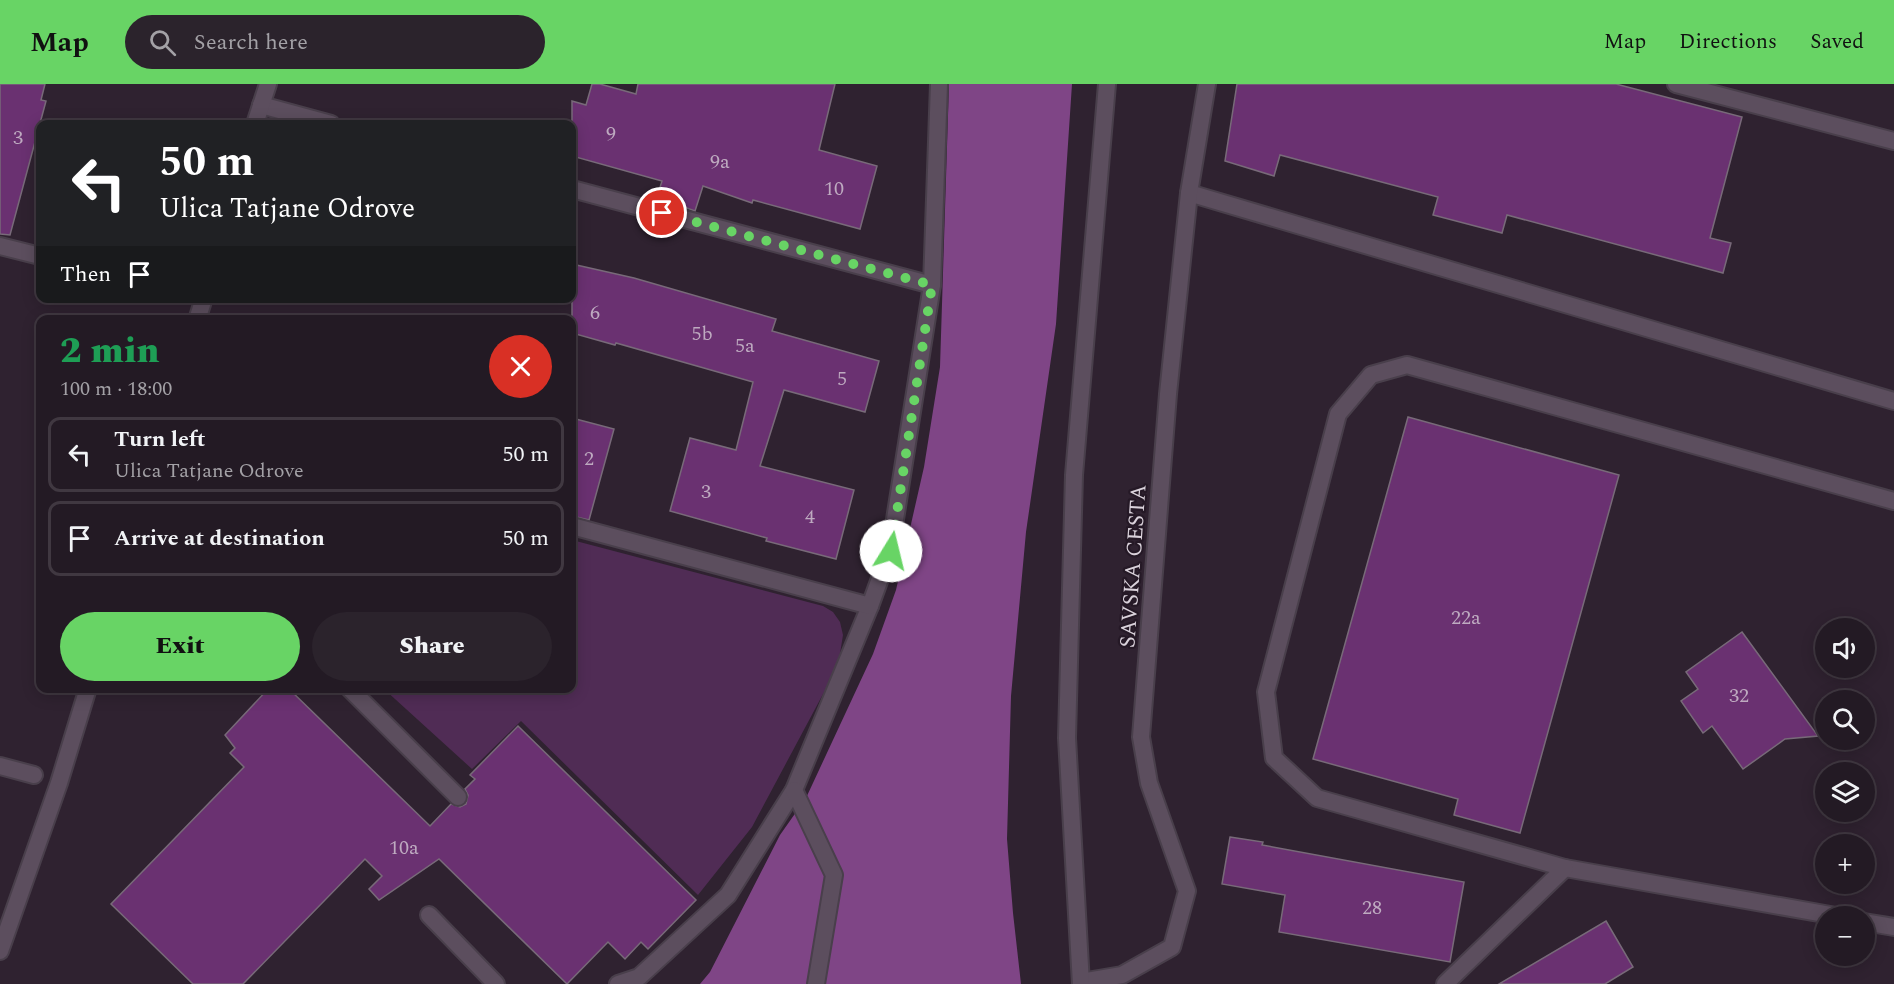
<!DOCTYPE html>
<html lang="en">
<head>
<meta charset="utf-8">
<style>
	:root { --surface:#231a24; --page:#2b232c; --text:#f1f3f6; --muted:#a3a1a6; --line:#403841; --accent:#68d465 }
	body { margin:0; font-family:Spectral,serif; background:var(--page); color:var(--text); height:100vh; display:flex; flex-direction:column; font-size:22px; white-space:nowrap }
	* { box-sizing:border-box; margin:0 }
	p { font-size:20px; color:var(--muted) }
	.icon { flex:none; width:33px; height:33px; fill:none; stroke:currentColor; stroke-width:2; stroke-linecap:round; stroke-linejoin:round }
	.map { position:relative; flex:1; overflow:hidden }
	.panel { position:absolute; left:36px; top:231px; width:540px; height:378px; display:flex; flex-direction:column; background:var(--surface); border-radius:12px; box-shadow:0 3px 15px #0003,0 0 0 2px var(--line) }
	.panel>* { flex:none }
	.guide { position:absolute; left:36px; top:36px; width:540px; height:183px; border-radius:12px; box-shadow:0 3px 15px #0003,0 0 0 2px var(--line); background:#202124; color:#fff; overflow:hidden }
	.controls { position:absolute; left:1815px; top:534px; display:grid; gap:12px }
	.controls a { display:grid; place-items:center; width:60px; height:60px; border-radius:50%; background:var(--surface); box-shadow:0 3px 15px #0003,0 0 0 2px var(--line); font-size:30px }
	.pin { position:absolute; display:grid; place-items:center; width:51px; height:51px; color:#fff; margin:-26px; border:3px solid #fff; border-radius:50%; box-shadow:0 2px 6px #0007 }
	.me { position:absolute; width:66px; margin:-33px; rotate:9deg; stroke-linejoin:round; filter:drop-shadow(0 0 4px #0008) }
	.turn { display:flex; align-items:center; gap:21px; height:126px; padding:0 24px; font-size:27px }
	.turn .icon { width:78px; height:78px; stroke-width:2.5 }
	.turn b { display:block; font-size:42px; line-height:51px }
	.then { display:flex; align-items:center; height:57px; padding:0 24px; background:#0003; gap:12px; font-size:22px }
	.round { display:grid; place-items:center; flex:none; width:63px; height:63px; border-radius:32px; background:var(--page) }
	.headline { display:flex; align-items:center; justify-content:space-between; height:102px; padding:0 24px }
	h1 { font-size:36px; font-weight:800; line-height:45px; color:#1e9e55 }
	.primary-button { display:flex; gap:12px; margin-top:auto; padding:12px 24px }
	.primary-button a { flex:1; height:69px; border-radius:36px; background:var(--accent); color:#111; font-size:24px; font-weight:800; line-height:69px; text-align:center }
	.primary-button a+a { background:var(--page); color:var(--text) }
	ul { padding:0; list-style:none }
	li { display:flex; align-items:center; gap:18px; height:75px; margin:0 12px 9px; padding:0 12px; border:3px solid var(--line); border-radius:12px }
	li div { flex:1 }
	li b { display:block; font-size:22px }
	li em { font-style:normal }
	header { display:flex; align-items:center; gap:36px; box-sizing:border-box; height:84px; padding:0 30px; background:var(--accent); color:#111 }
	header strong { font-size:28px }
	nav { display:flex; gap:33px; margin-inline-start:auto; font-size:21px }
	.search { width:420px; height:54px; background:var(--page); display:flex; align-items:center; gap:15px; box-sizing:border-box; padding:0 21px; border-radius:33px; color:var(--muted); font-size:22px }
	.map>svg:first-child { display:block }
	.green { fill:#502c55 }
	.forest { fill:#7f4586 }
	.building { fill:#6a3171; stroke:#786a79; stroke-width:1.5 }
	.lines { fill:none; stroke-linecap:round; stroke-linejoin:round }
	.service-casing { stroke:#493f4b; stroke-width:20 }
	.pedestrian-casing { stroke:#493f4b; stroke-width:20 }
	.minor-casing { stroke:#493f4b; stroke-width:20 }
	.service { stroke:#5c4e5e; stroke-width:16 }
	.pedestrian { stroke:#5c4e5e; stroke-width:16 }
	.minor { stroke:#5c4e5e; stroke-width:16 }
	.route { stroke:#68d465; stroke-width:10; stroke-dasharray:0 18 }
	.labels { text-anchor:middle; stroke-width:4.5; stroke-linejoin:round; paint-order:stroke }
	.number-label { font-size:20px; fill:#beaac0 }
	.street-label { font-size:22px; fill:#dad2db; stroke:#251926 }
</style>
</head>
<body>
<header>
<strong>Map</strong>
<div class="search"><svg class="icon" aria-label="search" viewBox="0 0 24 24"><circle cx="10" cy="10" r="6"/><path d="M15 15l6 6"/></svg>Search here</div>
<nav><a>Map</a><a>Directions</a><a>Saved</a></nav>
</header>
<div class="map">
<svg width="1894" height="900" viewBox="0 0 1894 900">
	<rect width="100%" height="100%" fill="#2f2230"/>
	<polygon class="green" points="572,456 823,522 833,528 840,538 843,551 838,582 752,743 698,811 521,637 472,685 384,605 572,604"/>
	<polygon class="forest" points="949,0 1072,0 1056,240 1026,448 1011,612 1007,755 1013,829 1021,900 700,900 710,888 780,751 806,714 873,570 896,506 924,383 940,283"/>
	<g class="building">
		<polygon points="0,0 45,0 41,16 46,17 10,151 0,150"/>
		<polygon points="592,0 600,0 636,10 638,0 835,0 819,66 877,82 860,145 753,116 752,119 703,102 695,127 657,113 662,97 572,72 572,17 586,21"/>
		<polygon points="1237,0 1616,0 1742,33 1710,154 1731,159 1723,189 1507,131 1502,149 1433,131 1438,113 1280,71 1274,92 1225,77"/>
		<polygon points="572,180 634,194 776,235 772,247 879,277 865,328 784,306 760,382 854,406 836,475 766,457 767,454 670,427 690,354 736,366 753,298 616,259 615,261 572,249"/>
		<polygon points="1408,333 1619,391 1520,749 1454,731 1458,715 1313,675"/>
		<polygon points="572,334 614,345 589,436 572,432"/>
		<polygon points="1742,548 1818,652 1785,655 1743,685 1712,642 1703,649 1681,617 1698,605 1686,588"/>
		<polygon points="269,604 288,604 430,742 451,720 460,723 466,720 468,711 465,705 475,695 470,691 518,642 696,816 648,865 641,858 625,875 608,858 567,900 439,775 379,816 369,805 382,792 365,775 243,900 193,900 111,820 244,683 230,669 235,664 225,651"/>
		<polygon points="1230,753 1263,758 1262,761 1464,798 1450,878 1279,848 1285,811 1222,800"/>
		<polygon points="1606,837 1633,883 1605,900 1499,900"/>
	</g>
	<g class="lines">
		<defs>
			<g id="service">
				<polyline points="1676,0 1894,57"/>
				<polyline points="1189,109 1894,317"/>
				<polyline points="1565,784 1836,832"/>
				<polyline points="429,831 496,900"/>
				<polyline points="1864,838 1894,843"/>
				<polyline points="618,900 639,893 728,811 794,706 870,522"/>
				<polyline points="1445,900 1565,784 1317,714 1274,674 1266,608 1338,330 1371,291 1407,281 1894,417"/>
			</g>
			<g id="pedestrian">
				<polyline points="349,604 458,713"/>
				<polyline points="0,682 34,691"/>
			</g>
			<g id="minor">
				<polyline points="261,21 331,40"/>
				<polyline points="255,40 268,0"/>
				<polyline points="572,105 932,201 890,467 870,522 572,442"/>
				<polyline points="0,162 40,172"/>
				<polyline points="932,201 939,0"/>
				<polyline points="197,236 204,214"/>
				<polyline points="794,706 834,791 816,900"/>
				<polyline points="0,867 59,699 88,604"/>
				<polyline points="1081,898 1122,891 1172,863 1187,807 1149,699 1141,653 1168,310 1189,109 1207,0"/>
				<polyline points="1081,900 1067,654 1074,391 1107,0"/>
			</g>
		</defs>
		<use href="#service" class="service-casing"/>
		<use href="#pedestrian" class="pedestrian-casing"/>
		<use href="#minor" class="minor-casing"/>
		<use href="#service" class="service"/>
		<use href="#pedestrian" class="pedestrian"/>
		<use href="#minor" class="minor"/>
	</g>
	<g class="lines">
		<polyline class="route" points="662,129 932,201 891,467"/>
	</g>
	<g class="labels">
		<g class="number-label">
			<text x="611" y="56">9</text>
			<text x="18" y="60">3</text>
			<text x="720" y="84">9a</text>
			<text x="834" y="111">10</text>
			<text x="595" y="235">6</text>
			<text x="702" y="256">5b</text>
			<text x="745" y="268">5a</text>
			<text x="842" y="301">5</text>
			<text x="589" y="381">2</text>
			<text x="706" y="414">3</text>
			<text x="810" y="439">4</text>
			<text x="1466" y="540">22a</text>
			<text x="1739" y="618">32</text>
			<text x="404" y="770">10a</text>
			<text x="1372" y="830">28</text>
		</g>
		<g class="street-label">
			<text transform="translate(1132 482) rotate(-86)" y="8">SAVSKA CESTA</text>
		</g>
	</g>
</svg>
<div class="controls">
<a><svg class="icon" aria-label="sound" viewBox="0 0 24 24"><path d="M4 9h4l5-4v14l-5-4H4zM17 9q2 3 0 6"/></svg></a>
<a><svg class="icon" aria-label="search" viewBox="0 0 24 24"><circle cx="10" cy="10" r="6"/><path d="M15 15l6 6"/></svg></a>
<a><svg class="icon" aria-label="layers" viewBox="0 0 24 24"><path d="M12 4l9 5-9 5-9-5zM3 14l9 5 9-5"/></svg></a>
<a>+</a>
<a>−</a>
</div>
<div class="pin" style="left:662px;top:129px;background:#d93025"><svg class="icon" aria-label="arrive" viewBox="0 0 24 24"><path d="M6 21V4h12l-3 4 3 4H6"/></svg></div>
<svg class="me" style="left:891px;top:467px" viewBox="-20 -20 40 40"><circle r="19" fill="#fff"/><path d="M0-13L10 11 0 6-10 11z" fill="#68d465"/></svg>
<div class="guide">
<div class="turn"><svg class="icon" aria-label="left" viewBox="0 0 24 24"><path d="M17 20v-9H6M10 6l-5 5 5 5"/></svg><div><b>50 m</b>Ulica Tatjane Odrove</div></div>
<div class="then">Then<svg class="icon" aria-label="arrive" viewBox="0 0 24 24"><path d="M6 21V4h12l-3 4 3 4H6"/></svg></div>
</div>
<section class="panel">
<div class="headline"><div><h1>2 min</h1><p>100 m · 18:00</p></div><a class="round" style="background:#d93025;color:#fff"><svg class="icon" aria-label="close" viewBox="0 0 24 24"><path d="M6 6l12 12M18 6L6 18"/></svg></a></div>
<ul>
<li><svg class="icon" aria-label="left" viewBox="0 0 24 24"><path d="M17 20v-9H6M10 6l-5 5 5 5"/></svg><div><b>Turn left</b><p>Ulica Tatjane Odrove</p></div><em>50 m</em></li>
<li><svg class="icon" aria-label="arrive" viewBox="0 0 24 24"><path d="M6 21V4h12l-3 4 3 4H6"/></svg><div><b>Arrive at destination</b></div><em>50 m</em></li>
</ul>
<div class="primary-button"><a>Exit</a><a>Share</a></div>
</section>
</div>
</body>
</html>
